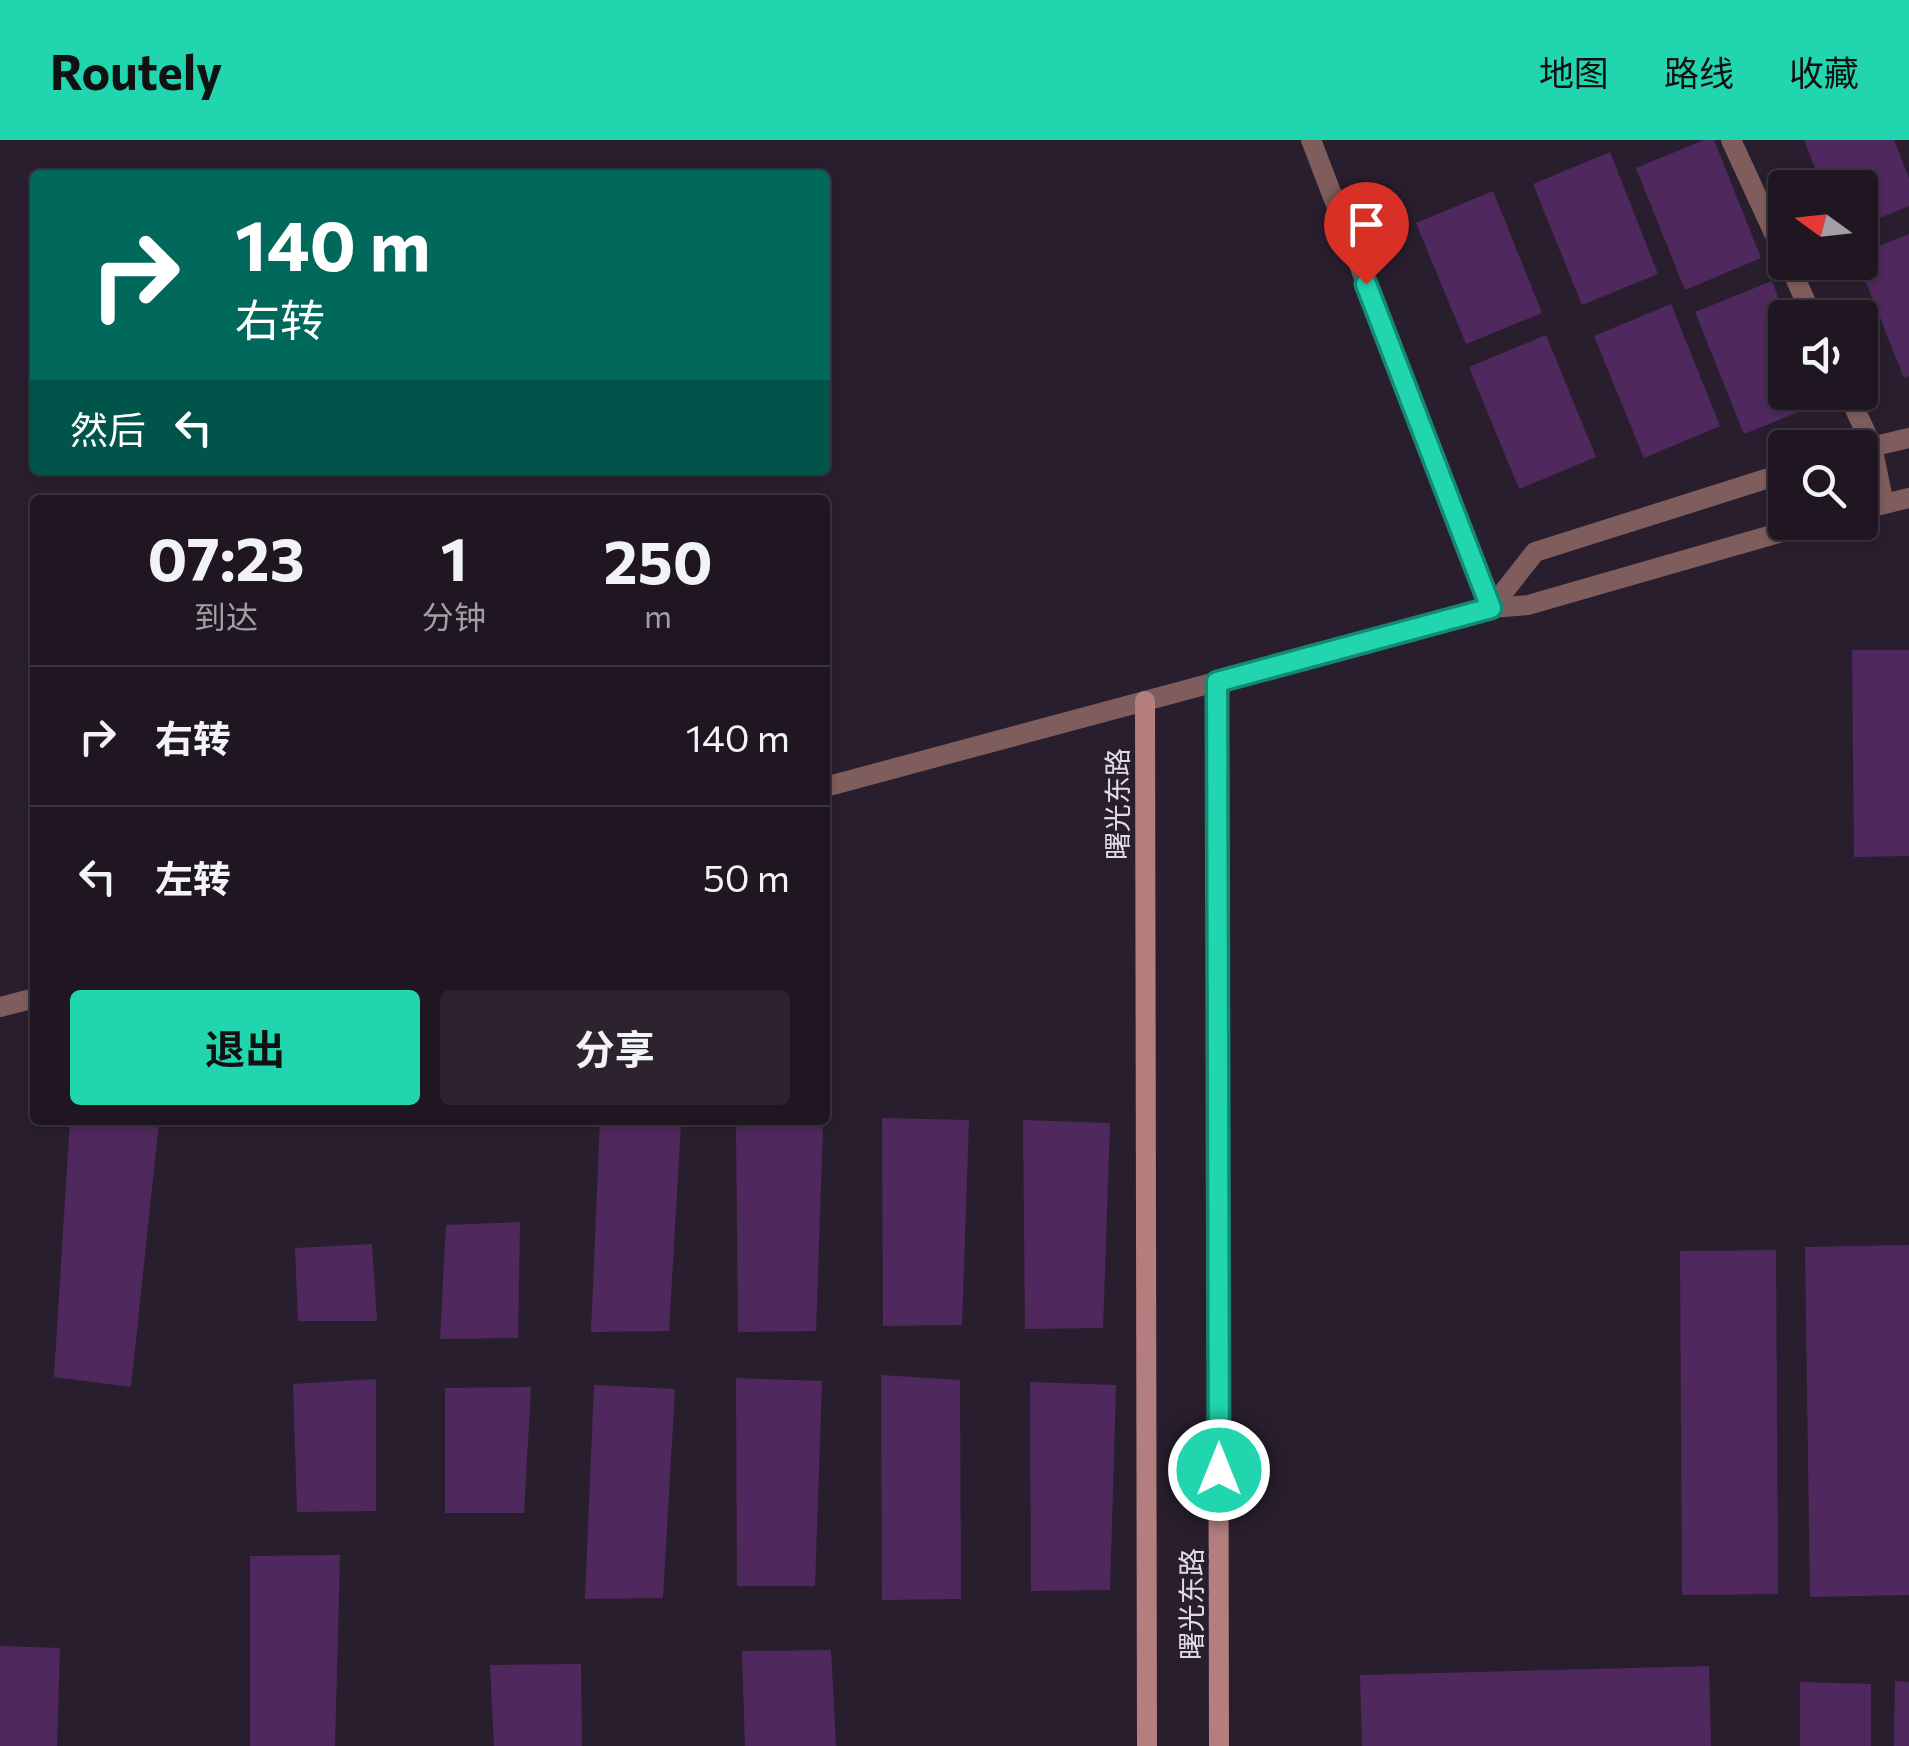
<!DOCTYPE html>
<html lang="zh">
<head>
<meta charset="utf-8">
<style>
	:root { --surface:#1f1622; --page:#2c232f; --text:#f1f3f6; --muted:#a19fa5; --line:#3c3540; --accent:#21d5af }
	body { margin:0; font-family:Commissioner,"Noto Sans SC",sans-serif; background:var(--page); color:var(--text); height:100vh; display:flex; flex-direction:column; font-size:38px; white-space:nowrap }
	* { box-sizing:border-box; margin:0 }
	p { font-size:32px; color:var(--muted) }
	.icon { flex:none; width:55px; height:55px; fill:none; stroke:currentColor; stroke-width:2; stroke-linecap:round; stroke-linejoin:round }
	.map { position:relative; flex:1; overflow:hidden }
	.details { position:absolute; left:30px; top:355px; width:800px; height:630px; display:flex; flex-direction:column; background:var(--surface); border-radius:10px; box-shadow:0 2px 8px #0004,0 0 0 2px var(--line) }
	.details>* { flex:none }
	.guide { position:absolute; left:30px; top:30px; width:800px; height:305px; border-radius:10px; box-shadow:0 2px 8px #0004,0 0 0 2px var(--line); background:#00695c; color:#fff; overflow:hidden }
	.needle { width:65px; rotate:285deg }
	.fabs { position:absolute; left:1768px; top:30px; display:grid; gap:20px }
	.fabs a { display:grid; place-items:center; width:110px; height:110px; border-radius:10px; background:var(--surface); box-shadow:0 2px 8px #0004,0 0 0 2px var(--line); font-size:50px }
	.pin { position:absolute; display:grid; place-items:center; width:85px; height:85px; color:#fff; margin:-102px -42px; border-radius:50% 50% 50% 0; rotate:-45deg; box-shadow:0 0 10px #0007 }
	.pin .icon { rotate:45deg }
	.me { position:absolute; width:110px; margin:-55px; rotate:0deg; stroke-linejoin:round; filter:drop-shadow(0 0 8px #0008) }
	.turn { display:flex; align-items:center; gap:35px; height:210px; padding:0 40px; font-size:45px }
	.turn .icon { width:130px; height:130px; stroke-width:2.5 }
	.turn b { display:block; font-size:70px; line-height:85px }
	.then { display:flex; align-items:center; height:95px; padding:0 40px; background:#0003; gap:20px; font-size:38px }
	.eta { display:flex; justify-content:space-evenly; align-items:center; height:170px; text-align:center }
	.eta b { font-size:60px; font-weight:700; line-height:70px }
	.cta { display:flex; gap:20px; margin-top:auto; padding:20px 40px }
	.cta a { flex:1; height:115px; border-radius:10px; background:var(--accent); color:#111; font-size:40px; font-weight:700; line-height:115px; text-align:center }
	.cta a+a { background:var(--page); color:var(--text) }
	ul { padding:0; list-style:none }
	li { display:flex; align-items:center; gap:30px; height:140px; padding:0 40px; border-top:2px solid var(--line) }
	li div { flex:1 }
	li b { display:block; font-size:38px }
	li em { font-style:normal }
	header { display:flex; align-items:center; gap:60px; box-sizing:border-box; height:140px; padding:0 50px; background:var(--accent); color:#111 }
	header strong { font-size:48px }
	nav { display:flex; gap:55px; margin-inline-start:auto; font-size:35px }
	.map>svg:first-child { display:block }
	.building { fill:#4f295d }
	.lines { fill:none; stroke-linecap:round; stroke-linejoin:round }
	.street { stroke:#7f5d5d; stroke-width:20 }
	.secondary { stroke:#b37e7d; stroke-width:20 }
	.route-casing { stroke:#158a72; stroke-width:25 }
	.route { stroke:#21d5af; stroke-width:18 }
	.labels { text-anchor:middle; stroke-width:9; stroke-linejoin:round; paint-order:stroke }
	.street-label { font-size:28px; fill:#e1dae5; stroke:#291e2e }
</style>
</head>
<body>
<header>
<strong>Routely</strong>
<nav><a>地图</a><a>路线</a><a>收藏</a></nav>
</header>
<div class="map">
<svg width="1909" height="1606" viewBox="0 0 1909 1606">
	<rect width="100%" height="100%" fill="#291e2e"/>
	<g class="building">
		<polygon points="1704,0 1714,0 1761,118 1685,150 1636,28"/>
		<polygon points="1804,0 1894,0 1909,38 1909,66 1860,86 1860,48 1823,48"/>
		<polygon points="1610,12 1658,134 1582,165 1533,44"/>
		<polygon points="1493,51 1542,173 1466,204 1416,83"/>
		<polygon points="1909,94 1909,236 1904,238 1858,122 1860,114"/>
		<polygon points="1772,141 1786,178 1785,252 1817,252 1821,263 1744,294 1695,172"/>
		<polygon points="1671,164 1720,286 1644,318 1594,196"/>
		<polygon points="1546,195 1596,317 1519,349 1469,227"/>
		<polygon points="1852,510 1909,510 1909,716 1854,717"/>
		<polygon points="882,978 969,980 962,1185 883,1186"/>
		<polygon points="70,980 159,982 131,1247 54,1237"/>
		<polygon points="600,980 681,983 669,1191 591,1192"/>
		<polygon points="1023,980 1110,983 1103,1188 1025,1189"/>
		<polygon points="736,983 823,986 816,1191 738,1192"/>
		<polygon points="520,1082 518,1198 440,1199 446,1085"/>
		<polygon points="372,1104 377,1181 298,1181 295,1108"/>
		<polygon points="1909,1105 1909,1455 1810,1457 1805,1107"/>
		<polygon points="1776,1110 1778,1454 1682,1455 1680,1111"/>
		<polygon points="881,1235 960,1240 961,1459 882,1460"/>
		<polygon points="736,1238 822,1241 815,1446 737,1446"/>
		<polygon points="376,1239 376,1371 297,1372 293,1244"/>
		<polygon points="1030,1242 1116,1245 1110,1450 1031,1451"/>
		<polygon points="594,1245 675,1249 663,1458 585,1459"/>
		<polygon points="531,1247 524,1373 445,1373 445,1248"/>
		<polygon points="340,1415 335,1606 250,1606 250,1416"/>
		<polygon points="0,1506 60,1508 57,1606 0,1606"/>
		<polygon points="831,1510 836,1606 745,1606 742,1511"/>
		<polygon points="581,1524 582,1606 494,1606 490,1525"/>
		<polygon points="1709,1526 1711,1606 1362,1606 1360,1535"/>
		<polygon points="1895,1541 1909,1542 1909,1606 1894,1606"/>
		<polygon points="1800,1542 1871,1544 1871,1606 1800,1606"/>
	</g>
	<g class="lines">
		<g class="street">
			<polyline points="1311,0 1491,468"/>
			<polyline points="1731,0 1785,117"/>
			<polyline points="1788,122 1813,178"/>
			<polyline points="1847,252 1872,306 1884,364"/>
			<polyline points="1862,309 1909,298"/>
			<polyline points="1860,370 1909,358"/>
			<polyline points="1491,468 1535,412 1785,333"/>
			<polyline points="825,647 1491,468 1528,465 1817,382"/>
			<polyline points="0,867 35,858"/>
		</g>
		<g class="secondary">
			<polyline points="1217,542 1219,1606"/>
			<polyline points="1145,561 1147,1606"/>
		</g>
	</g>
	<g class="lines">
		<defs>
			<polyline id="route" points="1219,1330 1217,542 1491,468 1366,144"/>
		</defs>
		<use href="#route" class="route-casing"/>
		<use href="#route" class="route"/>
	</g>
	<g class="labels">
		<g class="street-label">
			<text transform="translate(1118 664) rotate(-90)" y="10">曙光东路</text>
			<text transform="translate(1192 1464) rotate(-90)" y="10">曙光东路</text>
		</g>
	</g>
</svg>
<div class="fabs">
<a><svg class="needle" viewBox="-14 -14 28 28"><path d="M0-13l5 13h-10z" fill="#e53935"/><path d="M0 13l5-13h-10z" fill="#a19fa5"/></svg></a>
<a><svg class="icon" aria-label="sound" viewBox="0 0 24 24"><path d="M4 9h4l5-4v14l-5-4H4zM17 9q2 3 0 6"/></svg></a>
<a><svg class="icon" aria-label="search" viewBox="0 0 24 24"><circle cx="10" cy="10" r="6"/><path d="M15 15l6 6"/></svg></a>
</div>
<div class="pin" style="left:1366px;top:144px;background:#d93025"><svg class="icon" aria-label="arrive" viewBox="0 0 24 24"><path d="M6 21V4h12l-3 4 3 4H6"/></svg></div>
<svg class="me" style="left:1219px;top:1330px" viewBox="-20 -20 40 40"><circle r="17" fill="#21d5af" stroke="#fff" stroke-width="3"/><path d="M0-11L8 9 0 5-8 9z" fill="#fff"/></svg>
<div class="guide">
<div class="turn"><svg class="icon" aria-label="right" viewBox="0 0 24 24"><path d="M7 20v-9h11M14 6l5 5-5 5"/></svg><div><b>140 m</b>右转</div></div>
<div class="then">然后<svg class="icon" aria-label="left" viewBox="0 0 24 24"><path d="M17 20v-9H6M10 6l-5 5 5 5"/></svg></div>
</div>
<section class="details">
<div class="eta">
<div><b>07:23</b><p>到达</p></div>
<div><b>1</b><p>分钟</p></div>
<div><b>250</b><p>m</p></div>
</div>
<ul>
<li><svg class="icon" aria-label="right" viewBox="0 0 24 24"><path d="M7 20v-9h11M14 6l5 5-5 5"/></svg><div><b>右转</b></div><em>140 m</em></li>
<li><svg class="icon" aria-label="left" viewBox="0 0 24 24"><path d="M17 20v-9H6M10 6l-5 5 5 5"/></svg><div><b>左转</b></div><em>50 m</em></li>
</ul>
<div class="cta"><a>退出</a><a>分享</a></div>
</section>
</div>
</body>
</html>
